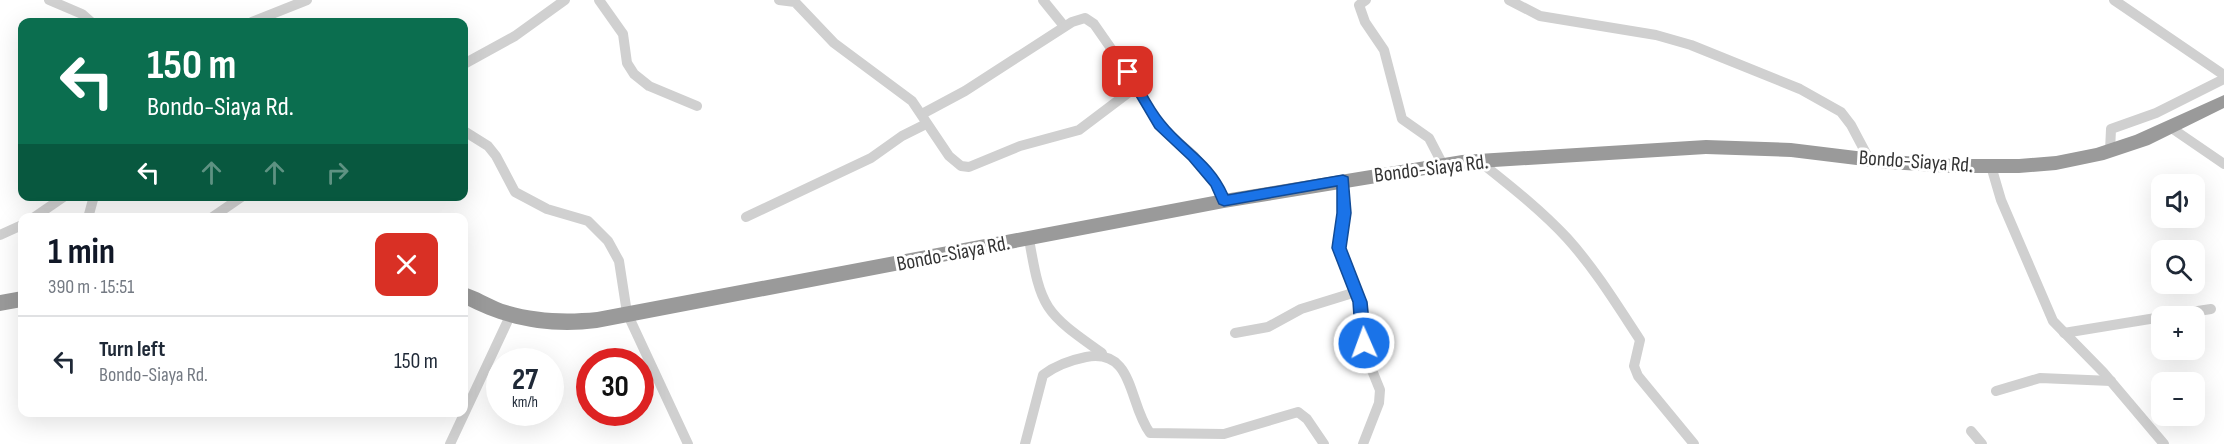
<!DOCTYPE html>
<html lang="en">
<head>
<meta charset="utf-8">
<style>
	:root { --surface:#fff; --page:#f6f6f7; --text:#1f2937; --muted:#747a83; --line:#e0e1e3; --accent:#111827 }
	body { margin:0; font-family:"Sofia Sans Condensed",sans-serif; background:var(--page); color:var(--text); height:100vh; display:flex; flex-direction:column; font-size:22px; white-space:nowrap }
	* { box-sizing:border-box; margin:0 }
	p { font-size:20px; color:var(--muted) }
	.icon { flex:none; width:33px; height:33px; fill:none; stroke:currentColor; stroke-width:2; stroke-linecap:round; stroke-linejoin:round }
	.map { position:relative; flex:1; overflow:hidden }
	.details { position:absolute; left:18px; top:213px; width:450px; height:204px; display:flex; flex-direction:column; background:var(--surface); border-radius:12px; box-shadow:0 6px 24px #0002 }
	.details>* { flex:none }
	.top-card { position:absolute; left:18px; top:18px; width:450px; height:183px; border-radius:12px; box-shadow:0 6px 24px #0002; background:#0b6e4f; color:#fff; overflow:hidden }
	.buttons { position:absolute; left:2151px; top:174px; display:grid; gap:12px }
	.buttons a { display:grid; place-items:center; width:54px; height:54px; border-radius:12px; background:var(--surface); box-shadow:0 6px 24px #0002; font-size:30px }
	.speed { position:absolute; left:486px; top:348px; display:flex; gap:12px; font-size:30px; font-weight:700; text-align:center }
	.speed>* { display:grid; place-content:center; width:78px; height:78px; border-radius:50%; background:var(--surface); box-shadow:0 6px 24px #0002; line-height:1 }
	.speed small { font-size:15px; font-weight:400 }
	.speed .limit { border:9px solid #d22; background:#fff; color:#111 }
	.pin { position:absolute; display:grid; place-items:center; width:51px; height:51px; color:#fff; margin:-26px; border-radius:12px; box-shadow:0 3px 9px #0006 }
	.me { position:absolute; width:66px; margin:-33px; rotate:358deg; stroke-linejoin:round; filter:drop-shadow(0 0 4px #0008) }
	.turn { display:flex; align-items:center; gap:21px; height:126px; padding:0 30px; font-size:27px }
	.turn .icon { width:78px; height:78px; stroke-width:2.5 }
	.turn b { display:block; font-size:42px; line-height:51px }
	.lanes { display:flex; align-items:center; height:57px; padding:0 30px; background:#0003; justify-content:center; gap:30px; direction:ltr }
	.lanes .off { opacity:.35 }
	.round { display:grid; place-items:center; flex:none; width:63px; height:63px; border-radius:12px; background:var(--page) }
	.headline { display:flex; align-items:center; justify-content:space-between; height:102px; padding:0 30px }
	h1 { font-size:36px; font-weight:700; line-height:45px; color:var(--accent) }
	ul { padding:0; list-style:none }
	li { display:flex; align-items:center; gap:18px; height:90px; padding:0 30px; border-top:2px solid var(--line) }
	li div { flex:1 }
	li b { display:block; font-size:22px }
	li em { font-style:normal }
	.map>svg:first-child { display:block }
	.lines { fill:none; stroke-linecap:round; stroke-linejoin:round }
	.street { stroke:#d0d0d0; stroke-width:10 }
	.highway { fill:#9a9a9a; fill-rule:evenodd }
	.route { fill:#1a73e8; stroke:#114b97; stroke-width:1.5 }
	.labels { text-anchor:middle; stroke-width:6; stroke-linejoin:round; paint-order:stroke }
	.street-label { font-size:21px; fill:#333; stroke:#fff }
</style>
</head>
<body>
<div class="map">
<svg width="2224" height="444" viewBox="0 0 2224 444">
	<rect width="100%" height="100%" fill="#fff"/>
	<g class="lines">
		<g class="street">
			<polyline points="49,0 82,14 91,22"/>
			<polyline points="599,0 623,34 627,63 634,74 649,86 697,106"/>
			<polyline points="779,0 795,2 834,43 912,101 949,156 961,166 969,167 1020,146 1079,130 1128,93 1137,89 1159,125 1194,156 1216,183 1224,201"/>
			<polyline points="1043,0 1064,26"/>
			<polyline points="1366,0 1359,5 1365,22 1384,50 1402,119 1429,138 1443,165"/>
			<polyline points="1509,0 1540,16 1656,35 1691,45 1800,89 1841,112 1851,125 1869,159"/>
			<polyline points="2114,0 2224,75"/>
			<polyline points="252,22 307,0"/>
			<polyline points="464,64 515,36 565,0"/>
			<polyline points="922,114 965,91 1072,22 1085,18 1094,24 1140,90"/>
			<polyline points="2170,127 2224,164"/>
			<polyline points="464,131 488,146 496,156 515,192 547,209 588,221 608,241 619,261 627,313 688,444"/>
			<polyline points="2110,151 2111,129 2156,113 2224,79"/>
			<path d="M1479,161c30,24 61,48 88,77 28,31 50,67 73,102l-6,26 4,10 56,68"/>
			<polyline points="1991,166 2001,200 2053,321 2103,372 2164,444"/>
			<polyline points="1343,180 1344,213 1339,252 1360,302 1365,353 1380,390 1379,403 1363,444"/>
			<polyline points="746,217 871,158 902,136 926,124"/>
			<polyline points="33,218 65,196"/>
			<polyline points="88,218 94,196"/>
			<polyline points="211,218 243,196"/>
			<polyline points="0,235 22,225"/>
			<path d="M1029,239c12,70 15,73 73,114"/>
			<polyline points="2165,316 2211,309"/>
			<polyline points="1235,333 1268,327 1301,309 1356,292"/>
			<polyline points="2064,333 2162,317"/>
			<polyline points="1996,391 2040,378 2111,381"/>
			<polyline points="1971,431 1982,444"/>
			<polyline points="450,444 510,316"/>
			<path d="M1025,444l18,-69c12,-9 28,-15 43,-18 49,-9 42,47 64,76l74,1 74,-22 9,7 17,25"/>
		</g>
		<g class="highway">
			<path d="M2224,95v13l-75,37 -45,15 -48,10 -37,3h-67l-63,-4 -98,-12 -85,-3 -244,15 -238,39 -627,120c-47,6 -91,-2 -133,-24v-17c14,4 26,12 39,17 31,10 62,11 94,8l627,-118 238,-39 244,-15 85,3 98,12 63,4h67l37,-3 40,-8 39,-13z"/>
			<polygon points="22,291 22,307 0,311 0,295"/>
		</g>
	</g>
	<path class="route" d="M1128,68l4,1c11,17 19,37 32,52 22,28 48,38 64,74l115,-20 5,2 3,36 -5,35 21,54 4,41 -2,5h-11l-2,-5 -3,-41 -21,-54 5,-35v-27l-113,20 -5,-2 -8,-18 -22,-26 -34,-32 -33,-56z"/>
	<g class="labels">
		<g class="street-label">
			<text transform="translate(1916 161) rotate(4)" y="7">Bondo-Siaya Rd.</text>
			<text transform="translate(1431 168) rotate(-7)" y="7">Bondo-Siaya Rd.</text>
			<text transform="translate(953 253) rotate(-11)" y="7">Bondo-Siaya Rd.</text>
		</g>
	</g>
</svg>
<div class="buttons">
<a><svg class="icon" aria-label="sound" viewBox="0 0 24 24"><path d="M4 9h4l5-4v14l-5-4H4zM17 9q2 3 0 6"/></svg></a>
<a><svg class="icon" aria-label="search" viewBox="0 0 24 24"><circle cx="10" cy="10" r="6"/><path d="M15 15l6 6"/></svg></a>
<a>+</a>
<a>−</a>
</div>
<div class="speed"><div>27<small>km/h</small></div><div class="limit">30</div></div>
<div class="pin" style="left:1128px;top:72px;background:#d93025"><svg class="icon" aria-label="arrive" viewBox="0 0 24 24"><path d="M6 21V4h12l-3 4 3 4H6"/></svg></div>
<svg class="me" style="left:1364px;top:343px" viewBox="-20 -20 40 40"><circle r="17" fill="#1a73e8" stroke="#fff" stroke-width="3"/><path d="M0-11L8 9 0 5-8 9z" fill="#fff"/></svg>
<div class="top-card">
<div class="turn"><svg class="icon" aria-label="left" viewBox="0 0 24 24"><path d="M17 20v-9H6M10 6l-5 5 5 5"/></svg><div><b>150 m</b>Bondo-Siaya Rd.</div></div>
<div class="lanes"><svg class="icon" aria-label="left" viewBox="0 0 24 24"><path d="M17 20v-9H6M10 6l-5 5 5 5"/></svg><svg class="icon off" aria-label="ahead" viewBox="0 0 24 24"><path d="M12 20V5M6 11l6-6 6 6"/></svg><svg class="icon off" aria-label="ahead" viewBox="0 0 24 24"><path d="M12 20V5M6 11l6-6 6 6"/></svg><svg class="icon off" aria-label="right" viewBox="0 0 24 24"><path d="M7 20v-9h11M14 6l5 5-5 5"/></svg></div>
</div>
<section class="details">
<div class="headline"><div><h1>1 min</h1><p>390 m · 15:51</p></div><a class="round" style="background:#d93025;color:#fff"><svg class="icon" aria-label="close" viewBox="0 0 24 24"><path d="M6 6l12 12M18 6L6 18"/></svg></a></div>
<ul>
<li><svg class="icon" aria-label="left" viewBox="0 0 24 24"><path d="M17 20v-9H6M10 6l-5 5 5 5"/></svg><div><b>Turn left</b><p>Bondo-Siaya Rd.</p></div><em>150 m</em></li>
</ul>
</section>
</div>
</body>
</html>
